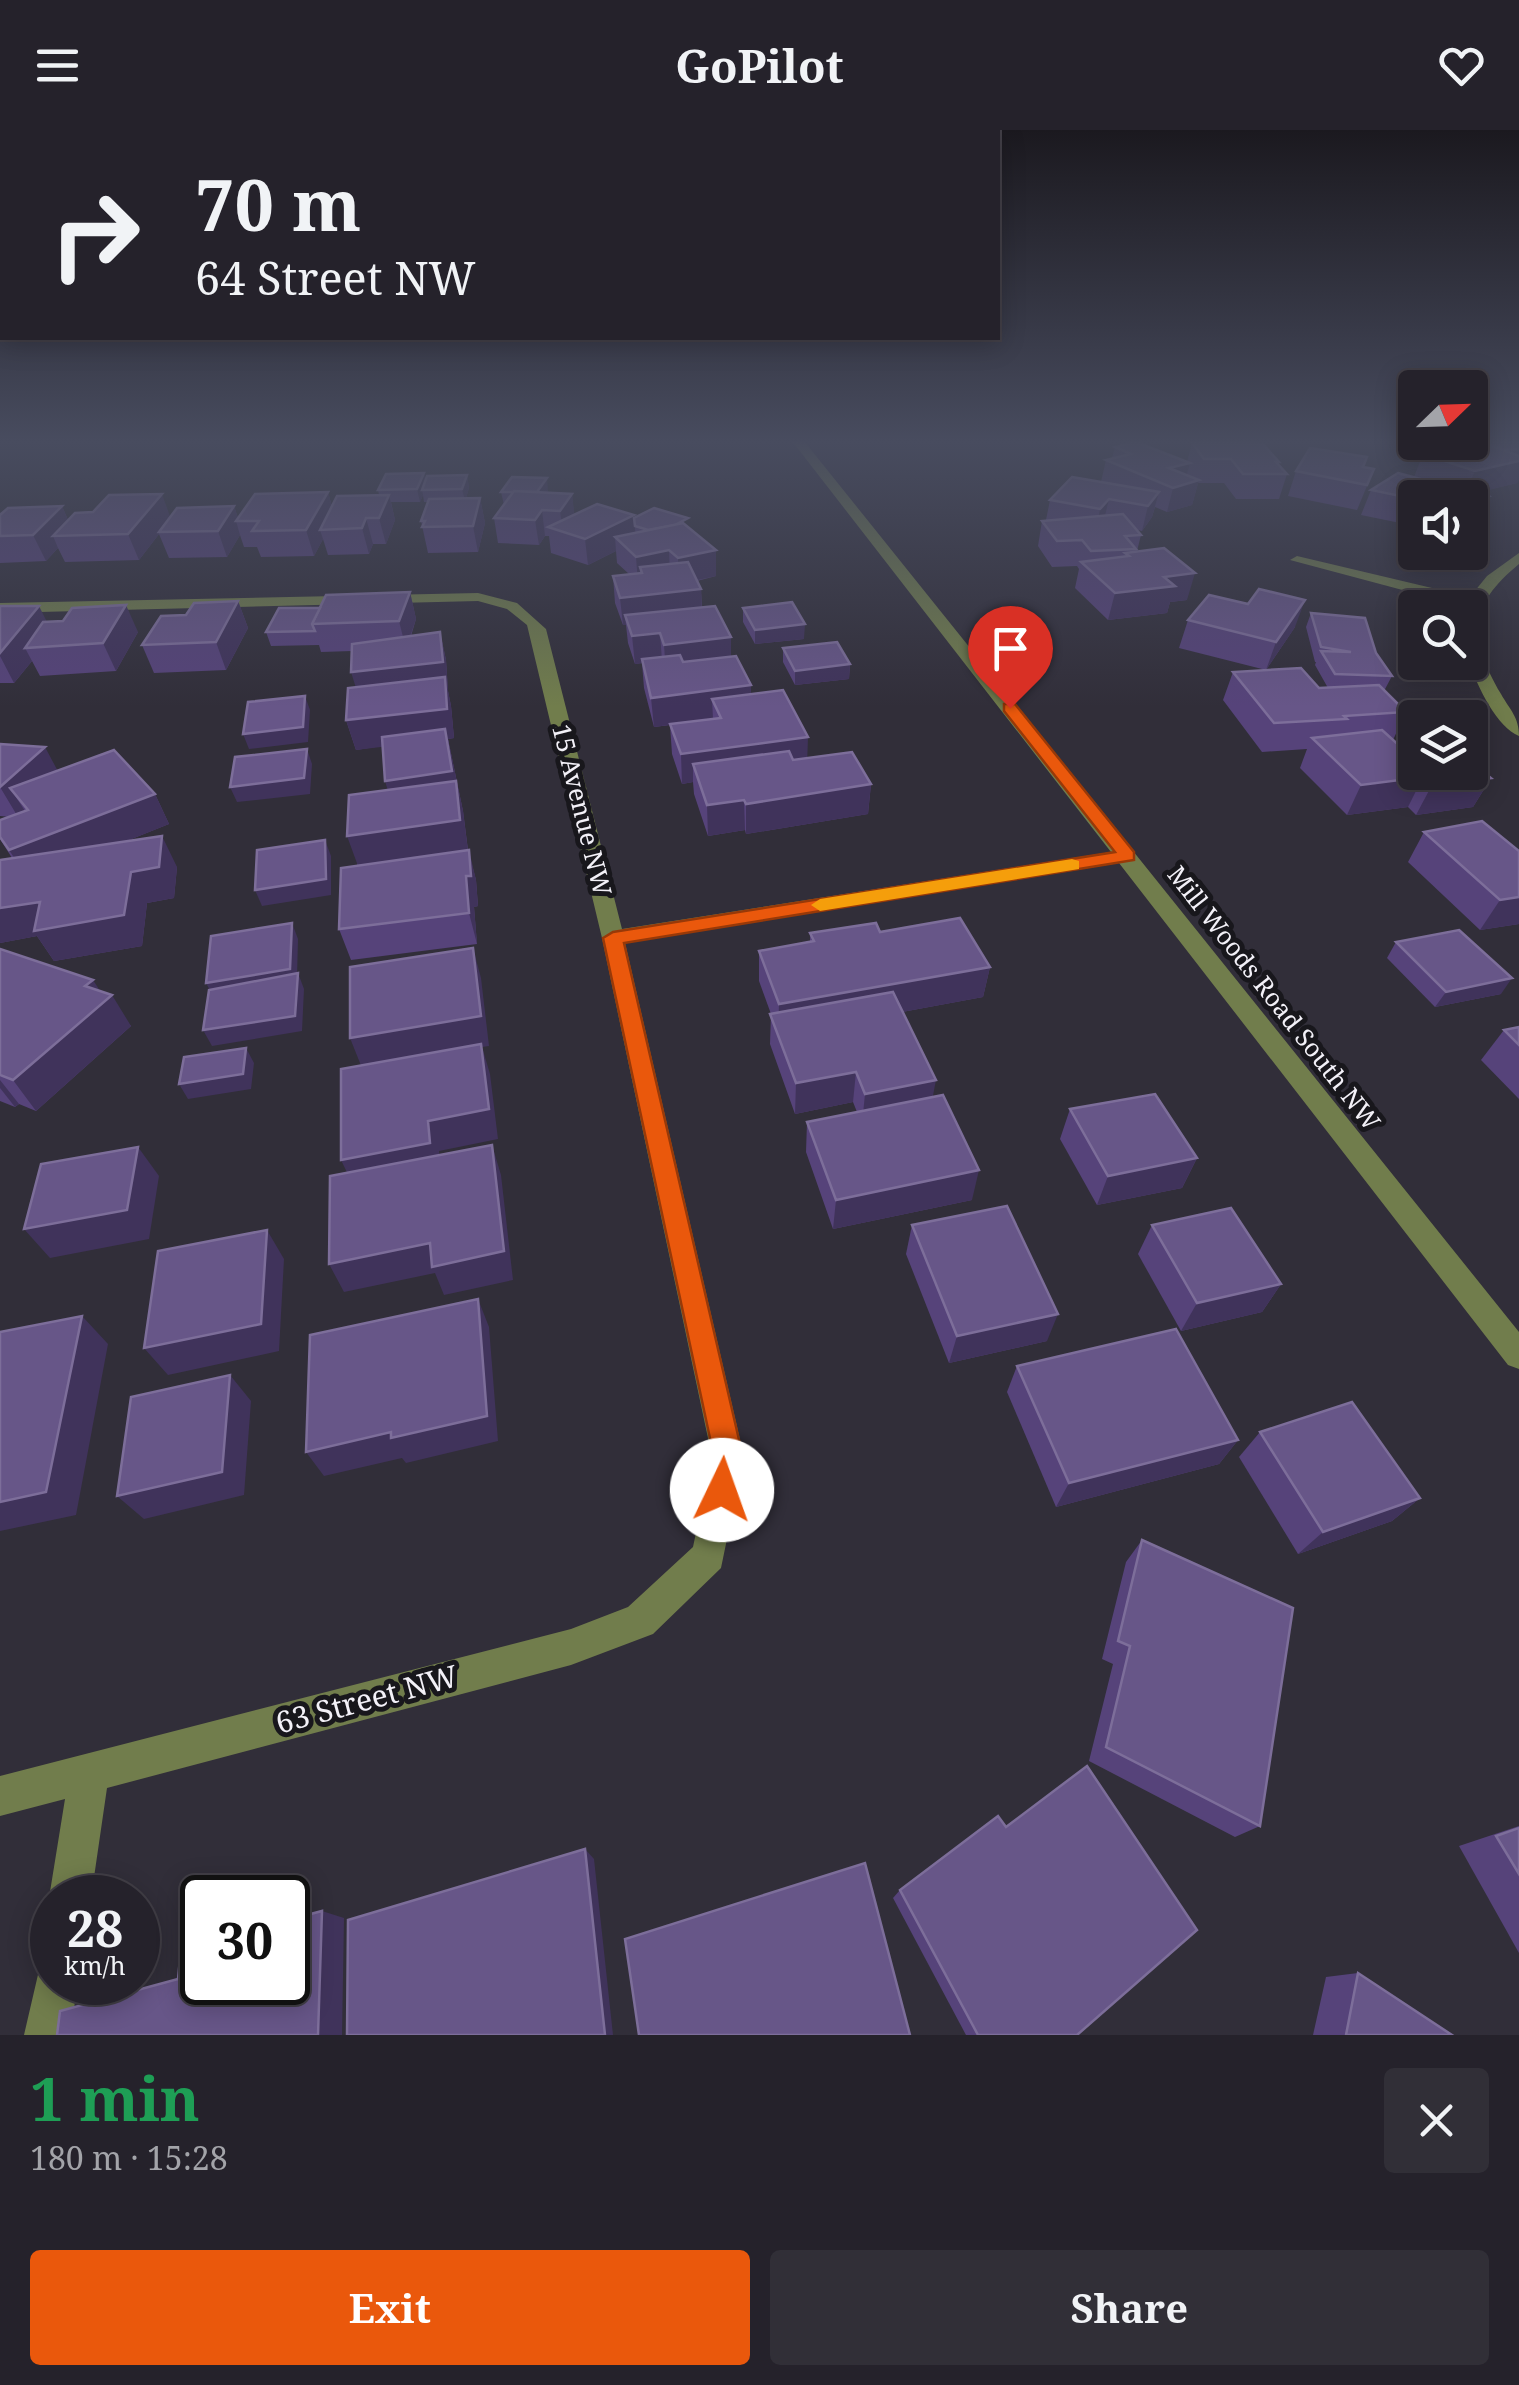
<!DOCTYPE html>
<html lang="en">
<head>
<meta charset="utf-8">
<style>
	:root { --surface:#25222b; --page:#312f37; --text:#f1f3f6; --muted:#a3a4a9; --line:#423f47; --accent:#ea580c }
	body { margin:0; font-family:"Noto Serif",serif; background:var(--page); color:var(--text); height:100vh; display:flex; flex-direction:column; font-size:38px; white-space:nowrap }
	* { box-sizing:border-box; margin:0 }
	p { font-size:32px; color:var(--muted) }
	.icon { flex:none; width:55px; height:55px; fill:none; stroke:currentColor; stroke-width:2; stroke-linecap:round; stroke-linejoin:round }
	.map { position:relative; height:1905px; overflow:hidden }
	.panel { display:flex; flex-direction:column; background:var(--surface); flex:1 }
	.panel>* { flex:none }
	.hud { position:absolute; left:0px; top:0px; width:1000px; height:210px; box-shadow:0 5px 25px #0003,0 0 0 2px var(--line); background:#25222b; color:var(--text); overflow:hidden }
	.needle { width:65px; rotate:67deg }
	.controls { position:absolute; left:1398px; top:240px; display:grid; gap:20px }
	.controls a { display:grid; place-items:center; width:90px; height:90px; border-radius:10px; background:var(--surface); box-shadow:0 5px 25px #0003,0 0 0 2px var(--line); font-size:50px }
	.speed { position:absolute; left:30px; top:1745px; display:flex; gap:20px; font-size:50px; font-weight:700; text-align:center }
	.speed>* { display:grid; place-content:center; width:130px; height:130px; border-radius:50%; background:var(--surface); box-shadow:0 5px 25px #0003,0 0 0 2px var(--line); line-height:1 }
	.speed small { font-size:25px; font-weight:400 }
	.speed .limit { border:5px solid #111; border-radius:15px; background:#fff; color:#111 }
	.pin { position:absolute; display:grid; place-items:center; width:85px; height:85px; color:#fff; margin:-102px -42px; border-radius:50% 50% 50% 0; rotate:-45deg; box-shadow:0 0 10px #0007 }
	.pin .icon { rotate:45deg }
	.me { position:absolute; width:110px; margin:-55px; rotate:3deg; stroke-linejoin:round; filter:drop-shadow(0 0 8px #0008) }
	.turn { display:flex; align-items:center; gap:35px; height:210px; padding:0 30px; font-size:45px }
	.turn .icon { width:130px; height:130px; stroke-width:2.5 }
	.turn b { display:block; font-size:70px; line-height:85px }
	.round { display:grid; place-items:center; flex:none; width:105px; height:105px; border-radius:10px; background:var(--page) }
	.overview { display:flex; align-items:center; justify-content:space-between; height:170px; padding:0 30px }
	h1 { font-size:60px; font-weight:700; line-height:75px; color:#1e9e55 }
	.action { display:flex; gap:20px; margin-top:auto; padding:20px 30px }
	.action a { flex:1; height:115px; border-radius:10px; background:var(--accent); color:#fff; font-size:40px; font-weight:700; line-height:115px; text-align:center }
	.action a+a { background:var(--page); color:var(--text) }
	header { display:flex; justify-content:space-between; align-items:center; height:130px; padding:0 30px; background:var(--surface); font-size:45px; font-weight:700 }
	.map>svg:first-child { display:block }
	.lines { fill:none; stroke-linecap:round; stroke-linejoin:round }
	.minor { fill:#717d4c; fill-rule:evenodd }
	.wall { fill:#56437a }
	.shaded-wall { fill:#40335b }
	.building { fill:#675688; stroke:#7d6e9a; stroke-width:2.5 }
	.route { fill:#ea580c; stroke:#983908; stroke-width:2.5 }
	.slow { fill:#f59e0b }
	.labels { text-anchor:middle; stroke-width:10; stroke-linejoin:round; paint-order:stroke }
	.street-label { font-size:25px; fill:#f3f1f8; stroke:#18171c }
	.near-street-label { font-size:30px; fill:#f3f1f8; stroke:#18171c }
</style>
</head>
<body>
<header><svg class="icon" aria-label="menu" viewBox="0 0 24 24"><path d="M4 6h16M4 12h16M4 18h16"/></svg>GoPilot<svg class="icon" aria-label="heart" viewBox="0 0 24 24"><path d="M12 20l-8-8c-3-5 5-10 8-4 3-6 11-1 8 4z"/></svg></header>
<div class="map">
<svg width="1519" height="1905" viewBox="0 0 1519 1905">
	<rect width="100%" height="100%" fill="#312e39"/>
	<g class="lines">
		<g class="minor">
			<polygon points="792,311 804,311 1519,1202 1519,1239 1508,1235 1119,733 625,813 744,1327 721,1438 653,1504 571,1535 107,1658 91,1768 52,1768 52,1777 49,1768 65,1669 0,1686 0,1646 571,1499 628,1477 693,1417 712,1327 602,808 527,495 507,479 478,471 0,483 0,473 478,463 517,473 546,499 622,799 1111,722"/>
			<path d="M1519,423v11c-51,42 -51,73 -18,130 9,16 18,23 18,42 -21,-8 -43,-50 -48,-72 -4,-17 -1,-39 -1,-56l-180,-48 7,-4 173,41 17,-21z"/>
			<polygon points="52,1831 52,1852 78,1852 70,1905 24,1905 40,1836"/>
		</g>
	</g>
	<g class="wall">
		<polygon points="1470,311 1513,311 1519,319 1519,349 1517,353 1479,362 1488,366 1482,379 1470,382 1470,368 1415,368 1415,396 1361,385 1371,360 1414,347 1423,324 1468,315"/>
		<polygon points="1192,313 1279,332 1278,335 1287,344 1279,369 1236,369 1224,353 1198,353 1192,375 1167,382 1155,377 1152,387 1142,401 1137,400 1141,405 1137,421 1187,470 1170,472 1167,483 1108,490 1075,458 1079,439 1077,436 1052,437 1038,416 1042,391 1046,390 1050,370 1101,352 1106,330 1112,328 1115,317 1187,332"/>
		<polygon points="1363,337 1374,339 1357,380 1288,366 1296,341"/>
		<polygon points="424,343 425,350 467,345 469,358 466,368 480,368 485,393 478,422 428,423 421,391 428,372 424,372 423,365 420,372 391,372 395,390 386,414 373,414 369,424 328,425 323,409 314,426 261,427 257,417 244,417 240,405 227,427 169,428 159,404 139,430 65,432 58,418 46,431 0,433 0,382 1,384 62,376 68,390 170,387 234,376 238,388 328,362 332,377 379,365 378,360"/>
		<polygon points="547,348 547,363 572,364 574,385 634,385 634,388 688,398 716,446 697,451 701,459 702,477 731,507 731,526 751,564 807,628 871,654 868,684 746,704 745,700 708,706 694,664 693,652 682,654 672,624 670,595 654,597 644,558 642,533 635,534 628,513 626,495 623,495 615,473 613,446 629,444 617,433 616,421 588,435 551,423 549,406 545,406 539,415 498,413 494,388 504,375 501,362"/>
		<polygon points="410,462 416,489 411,506 440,502 446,530 448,561 451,576 454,608 448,609 463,681 468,720 476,750 478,776 474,777 477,814 351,830 339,799 357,735 388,660 382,616 356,620 346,590 356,557 352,521 321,522 319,515 271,516 266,502 320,478"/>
		<polygon points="238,471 248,498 226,540 154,543 142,515"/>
		<polygon points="0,476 47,492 138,502 116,541 40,546 32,531 14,553 0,553"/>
		<polygon points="743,478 804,509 755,514 743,492"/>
		<polygon points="1311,483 1376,523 1392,546 1384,561 1406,582 1393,610 1403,619 1491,648 1473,677 1416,685 1408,677 1347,685 1300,638 1307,619 1262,622 1223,570 1233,542 1266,540 1179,518 1188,490 1295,497 1266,540 1319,558 1328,558 1315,535 1316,532 1315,532 1306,497"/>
		<polygon points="783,518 850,534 849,549 795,555 783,532"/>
		<polygon points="0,614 58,641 155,664 169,694 124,712 177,737 174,768 147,773 142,816 54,831 37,806 0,813 0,778 12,728 0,709 0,690 10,687 0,686"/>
		<polygon points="1424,702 1519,721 1519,794 1480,800 1408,732"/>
		<polygon points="880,802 990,837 983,867 902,882 933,967 972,1070 833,1099 806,1022 807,992 857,982 853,972 795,984 770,914 771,884 759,851 759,821 810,812 810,803"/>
		<polygon points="1396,812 1501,864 1435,877 1387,828"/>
		<polygon points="0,819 101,862 131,896 36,981 19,974 15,977 0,971"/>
		<polygon points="1519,897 1519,969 1481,930 1504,900"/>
		<polygon points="1070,979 1197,1028 1182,1058 1097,1075 1060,1009"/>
		<polygon points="912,1095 1047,1211 949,1233 906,1124"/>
		<polygon points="1152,1095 1281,1154 1262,1182 1181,1201 1138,1124"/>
		<polygon points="1017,1236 1238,1310 1219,1334 1056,1377 1007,1262"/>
		<polygon points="1260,1302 1420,1368 1392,1391 1298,1424 1239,1327"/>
		<polygon points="1142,1410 1260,1696 1235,1707 1089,1631 1113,1534 1102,1529 1126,1432"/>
		<polygon points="1519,1696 1519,1823 1459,1716"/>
		<polygon points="1006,1697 1077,1905 966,1905 893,1768 900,1760"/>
		<polygon points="1358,1843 1452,1905 1313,1905 1326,1847"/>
	</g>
	<g class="shaded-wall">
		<polygon points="1519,331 1519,349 1517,353 1464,366 1475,341"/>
		<polygon points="1190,333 1184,355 1199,350 1192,375 1167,382 1173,358 1169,338"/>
		<polygon points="424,343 426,356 422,360 423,365 420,372 417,359"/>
		<polygon points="467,345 469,358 465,371 462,359"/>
		<polygon points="547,348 548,361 538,376 536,364"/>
		<polygon points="328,362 335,387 320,400 323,409 314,426 306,400"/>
		<polygon points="1159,362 1152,387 1142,401 1148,376"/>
		<polygon points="162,364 171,389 159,402 159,404 139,430 128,404"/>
		<polygon points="572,364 575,389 563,402 560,381"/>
		<polygon points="389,365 395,390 386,414 379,388"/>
		<polygon points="1488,366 1482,379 1470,382 1470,371"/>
		<polygon points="480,368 485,393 478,422 473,396"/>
		<polygon points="1109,369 1103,394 1095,405 1100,379"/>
		<polygon points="62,376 73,402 53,406 58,418 46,431 33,405"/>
		<polygon points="234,376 239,391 236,391 240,405 227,427 218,401"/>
		<polygon points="542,380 545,406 539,415 535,390"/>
		<polygon points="634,385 636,411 615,407 616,421 588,435 585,409"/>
		<polygon points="366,388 373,414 369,424 362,398"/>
		<polygon points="669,420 670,447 642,443 640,437 641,453 638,453 636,427"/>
		<polygon points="716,420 716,446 679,454 678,428"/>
		<polygon points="1195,443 1187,470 1170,472 1167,483 1108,490 1115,463 1164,447"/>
		<polygon points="701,459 702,486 625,485 626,495 623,495 620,468"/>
		<polygon points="410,462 416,489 406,519 399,491"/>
		<polygon points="1305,470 1295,497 1266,540 1276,512"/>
		<polygon points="238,471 248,498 226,540 216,512"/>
		<polygon points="126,475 138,502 116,541 103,513"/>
		<polygon points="39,476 53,504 25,518 32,531 14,553 0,526 0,523"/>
		<polygon points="805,494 804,509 755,514 755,500"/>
		<polygon points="440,502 446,530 448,561 451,576 454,608 448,609 463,681 468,721 358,736 347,706 394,681 385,651 447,609 356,620 346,590 360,571 351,542"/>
		<polygon points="660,503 662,531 635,534 632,506"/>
		<polygon points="731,507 731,535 666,543 664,515"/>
		<polygon points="850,534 849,549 795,555 795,541"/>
		<polygon points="751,555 751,584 712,569 713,589 654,597 651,568"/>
		<polygon points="305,566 310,580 308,612 249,619 243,604"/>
		<polygon points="808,607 807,637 693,634 693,652 682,654 681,624"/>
		<polygon points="45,617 61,647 10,658 25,681 18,687 0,657"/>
		<polygon points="307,619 312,634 310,664 237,672 230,657"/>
		<polygon points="1423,647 1408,677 1347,685 1361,655"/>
		<polygon points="1491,648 1473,677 1416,685 1432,655"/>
		<polygon points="871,654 868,684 746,704 746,674"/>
		<polygon points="155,664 169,694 29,750 9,720"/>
		<polygon points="744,670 745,700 708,706 707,675"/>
		<polygon points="162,706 177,737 174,768 147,773 142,816 54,831 37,806 0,813 0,778 131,742"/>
		<polygon points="325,710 331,726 331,765 262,776 255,760"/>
		<polygon points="469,720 476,750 478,776 474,777 477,814 469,783 466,746"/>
		<polygon points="1519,767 1519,794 1480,800 1500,770"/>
		<polygon points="292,793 298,809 297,848 298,843 304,859 302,901 212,916 203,900 214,868 206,853"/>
		<polygon points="473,818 481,848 489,916 482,917 490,944 498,1009 439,1021 441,1043 355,1059 341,1030 362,938 350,908"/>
		<polygon points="990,837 983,867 778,905 779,874"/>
		<polygon points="1512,848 1501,864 1435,877 1446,862"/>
		<polygon points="93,850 106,870 112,865 131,896 36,981 13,950 85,856"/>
		<polygon points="246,918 254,933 251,959 188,969 179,954"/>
		<polygon points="856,942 853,972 795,984 796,953"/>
		<polygon points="0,950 19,974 15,977 0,958"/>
		<polygon points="936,950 930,981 862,994 865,964"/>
		<polygon points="492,1015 501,1045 513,1150 444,1165 435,1143 344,1162 329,1134"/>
		<polygon points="138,1017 159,1046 149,1109 50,1128 24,1099"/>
		<polygon points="1197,1028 1182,1058 1097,1075 1108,1046"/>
		<polygon points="979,1040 972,1070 833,1099 836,1070"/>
		<polygon points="267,1100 284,1129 279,1221 168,1245 144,1218"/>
		<polygon points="1281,1154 1262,1182 1181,1201 1197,1173"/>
		<polygon points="478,1169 489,1197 498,1311 406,1333 402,1328 324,1346 306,1322"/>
		<polygon points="1058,1184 1047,1211 949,1233 957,1206"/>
		<polygon points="82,1186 108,1214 76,1385 0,1401 0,1372"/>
		<polygon points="230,1245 251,1271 244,1365 144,1389 117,1366"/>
		<polygon points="1238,1310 1219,1334 1056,1377 1069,1353"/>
		<polygon points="1420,1368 1392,1391 1298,1424 1323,1402"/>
		<polygon points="585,1719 594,1729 613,1905 605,1905"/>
		<polygon points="322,1781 344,1788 342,1905 318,1905"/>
	</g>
	<g class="building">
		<polygon points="1472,311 1513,311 1519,314 1519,319 1504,320 1483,312 1478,313"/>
		<polygon points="1136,312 1190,333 1169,338 1199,350 1173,358 1106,330 1131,324 1115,317"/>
		<polygon points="1483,312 1519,326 1519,331 1475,341 1423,324"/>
		<polygon points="1192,313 1263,314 1279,332 1276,332 1287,344 1243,344 1231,329 1204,329"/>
		<polygon points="1310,318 1367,327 1363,337 1374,339 1367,355 1296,341"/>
		<polygon points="424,343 417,359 378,360 386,344"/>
		<polygon points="1398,343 1458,359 1444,368 1415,369 1371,360"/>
		<polygon points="467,345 462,359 422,360 427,346"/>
		<polygon points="512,347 547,348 537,362 501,362"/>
		<polygon points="1072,347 1159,362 1148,376 1109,369 1100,379 1050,370"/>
		<polygon points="1451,352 1488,366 1470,371 1470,368 1454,368 1458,359 1442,355"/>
		<polygon points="514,361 572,364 560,381 542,380 535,390 494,388"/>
		<polygon points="328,362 306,400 252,401 259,391 236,391 255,364"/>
		<polygon points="162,364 128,404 53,406 75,383 93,382 109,365"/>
		<polygon points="389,365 379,388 366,388 362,398 320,400 337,366"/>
		<polygon points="480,368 473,396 422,397 425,391 421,391 429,369"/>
		<polygon points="597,374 634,385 585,409 548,397"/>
		<polygon points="62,376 33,405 0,406 0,385 8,378"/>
		<polygon points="234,376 218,401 159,402 177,378"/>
		<polygon points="654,378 688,388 675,395 648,400 635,396 634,388"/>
		<polygon points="1123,384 1141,405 1125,406 1136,419 1091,421 1082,410 1057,411 1042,391"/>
		<polygon points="683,393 716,420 678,428 669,420 636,427 615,407"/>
		<polygon points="1164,418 1195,443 1164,447 1175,456 1115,463 1081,432 1129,426 1125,423"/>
		<polygon points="688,432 701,459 620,468 613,446 642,443 640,437"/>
		<polygon points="1259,459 1305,470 1276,512 1188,490 1209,465 1248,474"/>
		<polygon points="410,462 399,491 312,494 326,465"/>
		<polygon points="238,471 216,512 142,515 161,486 186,485 194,473"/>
		<polygon points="792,472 805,494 755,500 743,478"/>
		<polygon points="126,475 103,513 25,518 43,492 63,491 72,478"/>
		<polygon points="0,476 39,476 0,523"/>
		<polygon points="715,476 731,507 664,515 660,503 632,506 625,485"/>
		<polygon points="279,478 320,478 312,494 315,501 266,502"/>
		<polygon points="1311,483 1365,488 1376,523 1392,546 1335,544 1321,521 1351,522 1321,517"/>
		<polygon points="440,502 443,532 351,542 352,514"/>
		<polygon points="837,512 850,534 795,541 783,518"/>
		<polygon points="680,525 683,532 736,526 751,555 651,568 642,529"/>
		<polygon points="1301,538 1319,558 1379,555 1406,582 1344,586 1347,589 1274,593 1233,542"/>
		<polygon points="445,547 447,579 346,590 348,558"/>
		<polygon points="783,560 808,607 681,624 670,594 721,588 712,569"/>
		<polygon points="305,566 303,597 243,604 248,572"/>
		<polygon points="445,599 452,641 385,651 382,607"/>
		<polygon points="1382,600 1403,619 1415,617 1415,642 1470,642 1470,631 1491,648 1432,655 1423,647 1361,655 1312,608"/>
		<polygon points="0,614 45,617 0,657"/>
		<polygon points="307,619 304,648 230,657 235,627"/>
		<polygon points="114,620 155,664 9,720 0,707 0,690 28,680 10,658"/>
		<polygon points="789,621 793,630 852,622 871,654 746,674 744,670 707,675 693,634"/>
		<polygon points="456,651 460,690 347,706 349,665"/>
		<polygon points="1482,691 1519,721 1519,767 1500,770 1424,702"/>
		<polygon points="162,706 159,737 131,742 124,785 34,801 40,772 0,778 0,730"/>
		<polygon points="325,710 326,749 255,760 257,720"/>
		<polygon points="469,720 471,746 466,746 469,783 339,799 341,738"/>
		<polygon points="960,788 990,837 779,874 759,821 814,811 810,803 876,793 880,802"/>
		<polygon points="292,793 290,839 206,853 211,806"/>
		<polygon points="1459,800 1512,848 1446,862 1396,812"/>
		<polygon points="473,818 481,886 350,908 350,837"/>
		<polygon points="0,819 93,850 85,856 112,865 13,950 0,945"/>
		<polygon points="298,843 295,886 203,900 209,860"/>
		<polygon points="893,862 936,950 865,964 856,942 796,953 770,884"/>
		<polygon points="1519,897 1519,915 1504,900"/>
		<polygon points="481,914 489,979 428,991 430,1013 341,1030 341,939"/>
		<polygon points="246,918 243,944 179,954 184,927"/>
		<polygon points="1155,964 1197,1028 1108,1046 1070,979"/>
		<polygon points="943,965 979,1040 836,1070 807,992"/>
		<polygon points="492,1015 504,1121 432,1137 430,1113 329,1134 330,1046"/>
		<polygon points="138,1017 127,1080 24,1099 41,1034"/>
		<polygon points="1007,1076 1058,1184 957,1206 912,1095"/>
		<polygon points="1231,1078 1281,1154 1197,1173 1152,1095"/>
		<polygon points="267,1100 261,1194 144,1218 158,1121"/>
		<polygon points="478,1169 487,1286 391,1308 391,1302 306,1322 310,1205"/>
		<polygon points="82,1186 46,1362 0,1372 0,1202"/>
		<polygon points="1176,1199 1238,1310 1069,1353 1017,1236"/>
		<polygon points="230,1245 222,1342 117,1366 131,1267"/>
		<polygon points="1352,1272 1420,1368 1323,1402 1260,1302"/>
		<polygon points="1142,1410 1293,1478 1260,1696 1106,1617 1130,1516 1118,1511"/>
		<polygon points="1087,1636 1197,1800 1077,1905 978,1905 900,1760 998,1686 1006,1697"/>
		<polygon points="1519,1698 1519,1744 1496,1706"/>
		<polygon points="585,1719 605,1905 347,1905 348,1790"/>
		<polygon points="865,1733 910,1905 639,1905 625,1809"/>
		<polygon points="322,1781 318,1905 57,1905 60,1881 178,1849 181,1818 202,1813 202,1852 288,1852 288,1790"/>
		<polygon points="1358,1843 1452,1905 1346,1905"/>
	</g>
	<linearGradient id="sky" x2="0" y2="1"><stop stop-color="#1b191f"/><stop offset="0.54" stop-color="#484c5f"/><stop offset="1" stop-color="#484c5f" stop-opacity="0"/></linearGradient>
	<rect width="1519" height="577" fill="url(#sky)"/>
	<polygon class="route" points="1004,574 1015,574 1134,722 1134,730 624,813 743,1327 733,1371 722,1376 711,1371 707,1360 714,1327 603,808 613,802 1115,722 1004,581"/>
	<polygon class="slow" points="1072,729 1079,731 1079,739 820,781 811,775 820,769"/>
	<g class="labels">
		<g class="street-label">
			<text transform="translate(582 680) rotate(76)" y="9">15 Avenue NW</text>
			<text transform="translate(1274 868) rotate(52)" y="9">Mill Woods Road South NW</text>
		</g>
		<g class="near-street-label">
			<text transform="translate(367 1570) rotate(-15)" y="10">63 Street NW</text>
		</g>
	</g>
</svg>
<div class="controls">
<a><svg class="needle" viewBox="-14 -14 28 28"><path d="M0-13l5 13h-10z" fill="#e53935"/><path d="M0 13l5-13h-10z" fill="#a3a4a9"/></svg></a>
<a><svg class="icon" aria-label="sound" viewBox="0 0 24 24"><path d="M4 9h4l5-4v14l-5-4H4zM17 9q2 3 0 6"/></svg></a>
<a><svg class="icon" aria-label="search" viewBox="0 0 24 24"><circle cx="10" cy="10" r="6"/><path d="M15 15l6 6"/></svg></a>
<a><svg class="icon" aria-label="layers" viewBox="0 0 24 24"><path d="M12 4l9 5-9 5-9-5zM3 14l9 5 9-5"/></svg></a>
</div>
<div class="speed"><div>28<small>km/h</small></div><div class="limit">30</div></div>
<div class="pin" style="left:1010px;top:578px;background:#d93025"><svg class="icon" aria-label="arrive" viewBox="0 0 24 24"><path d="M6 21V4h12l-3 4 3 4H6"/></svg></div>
<svg class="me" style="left:722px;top:1360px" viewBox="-20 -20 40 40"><circle r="19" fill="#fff"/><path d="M0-13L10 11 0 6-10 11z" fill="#ea580c"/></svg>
<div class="hud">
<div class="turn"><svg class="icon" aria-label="right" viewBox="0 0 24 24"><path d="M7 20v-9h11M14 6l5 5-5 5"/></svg><div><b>70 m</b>64 Street NW</div></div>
</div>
</div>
<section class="panel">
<div class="overview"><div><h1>1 min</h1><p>180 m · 15:28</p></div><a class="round"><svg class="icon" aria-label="close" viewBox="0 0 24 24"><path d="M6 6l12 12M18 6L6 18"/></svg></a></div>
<div class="action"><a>Exit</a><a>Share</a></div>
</section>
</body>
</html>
